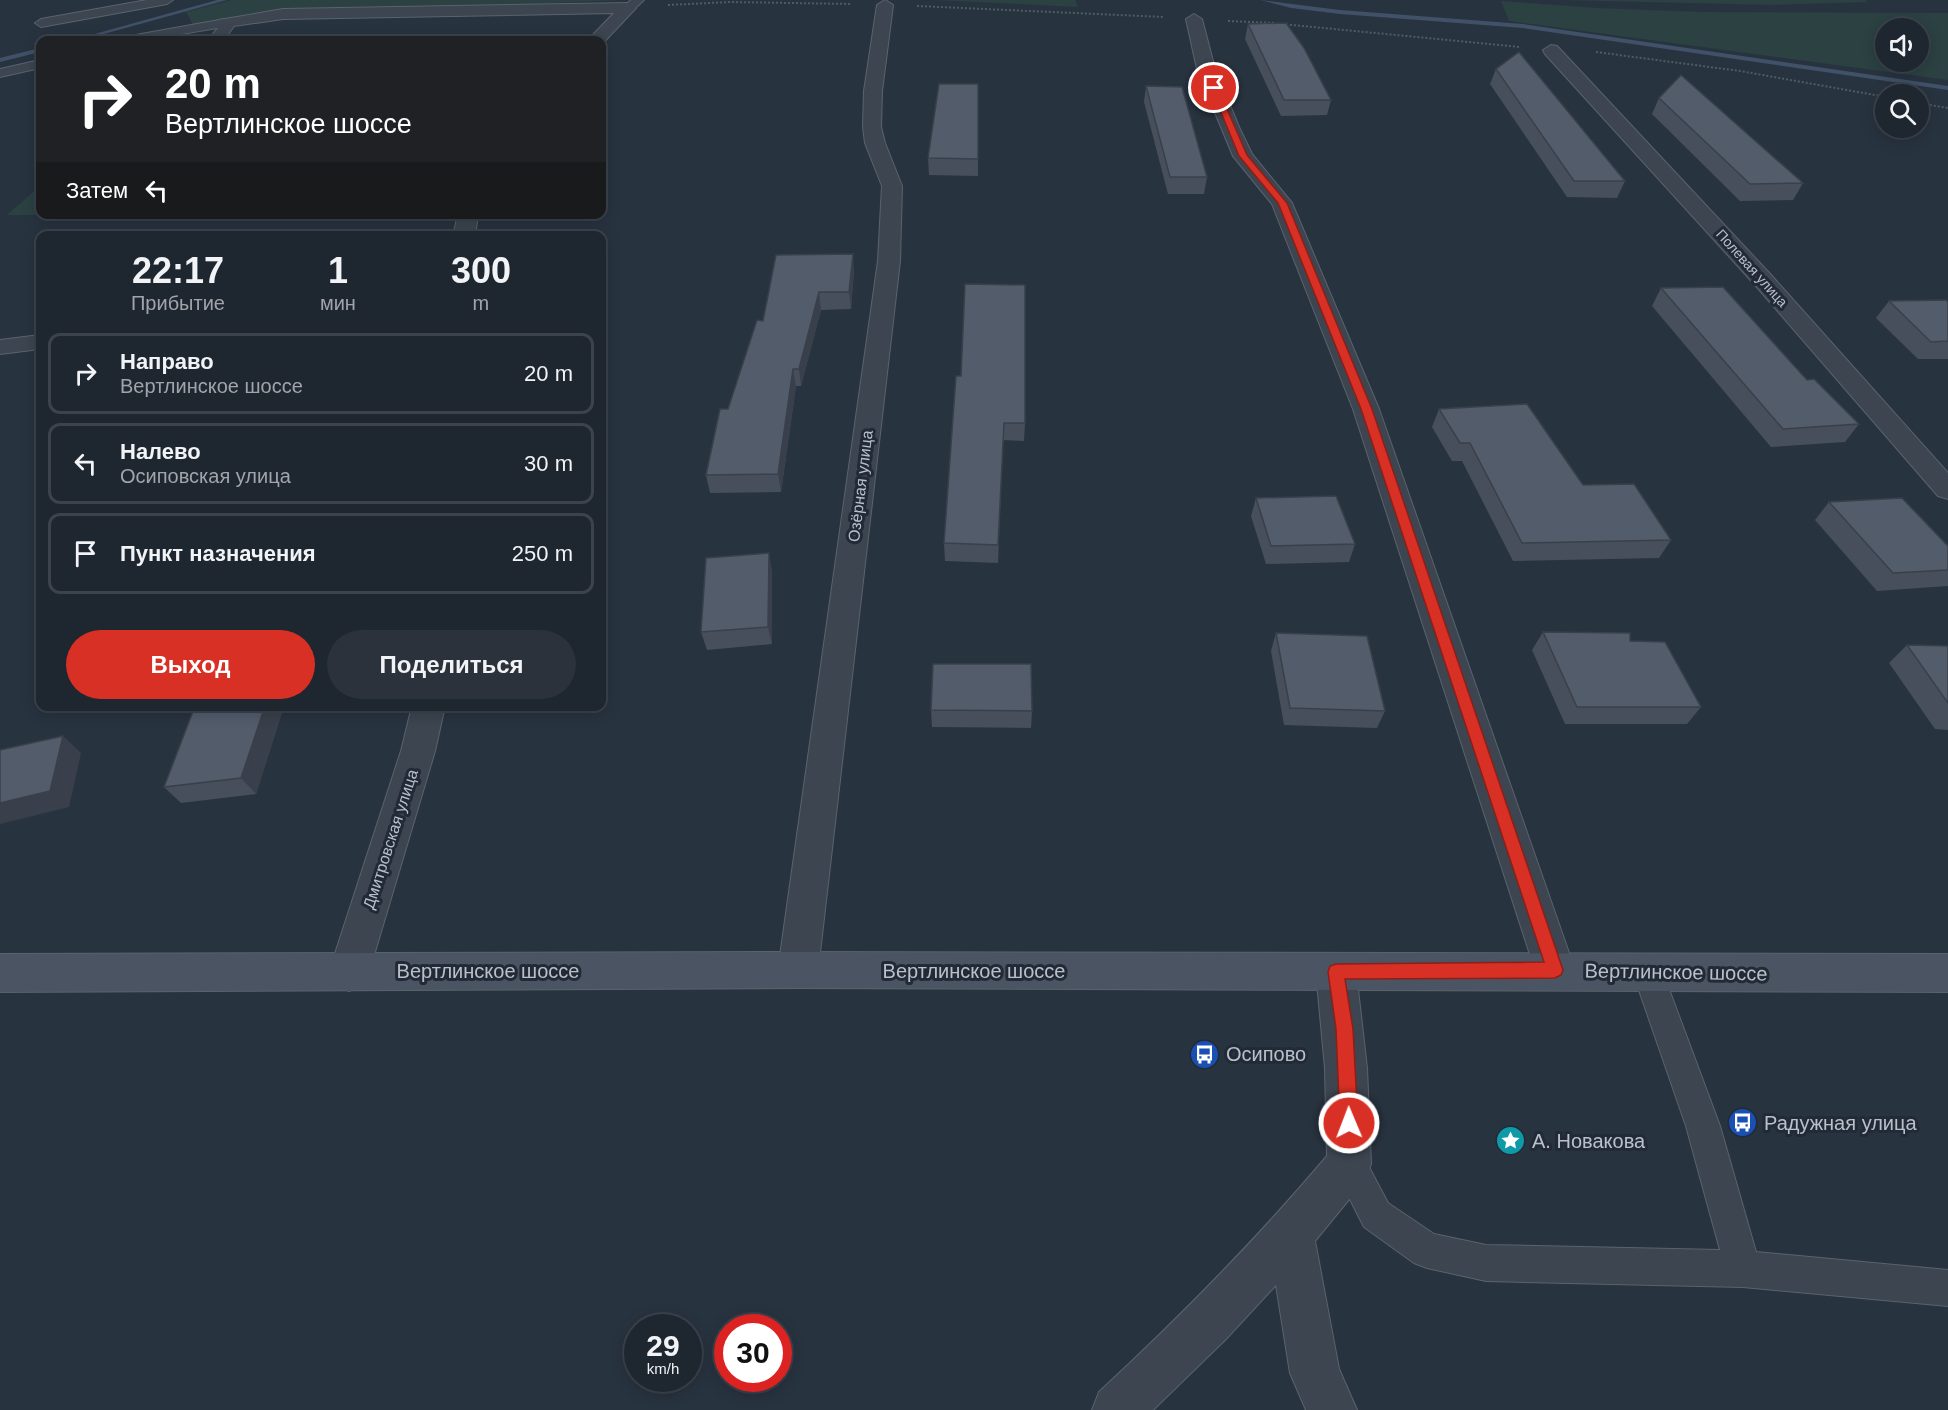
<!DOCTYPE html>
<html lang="ru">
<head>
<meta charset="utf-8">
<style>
	:root { --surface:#1e2630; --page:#2b323c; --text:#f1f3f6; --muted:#a1a5ab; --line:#3c434c; --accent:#d93025 }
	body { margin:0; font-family:Helvetica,sans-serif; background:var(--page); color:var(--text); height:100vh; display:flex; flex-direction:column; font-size:22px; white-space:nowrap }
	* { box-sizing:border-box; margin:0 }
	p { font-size:20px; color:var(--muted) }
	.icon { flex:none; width:33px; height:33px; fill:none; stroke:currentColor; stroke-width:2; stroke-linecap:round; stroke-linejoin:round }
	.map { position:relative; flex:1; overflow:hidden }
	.side { position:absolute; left:36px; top:231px; width:570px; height:480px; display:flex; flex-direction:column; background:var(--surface); border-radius:12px; box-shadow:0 3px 15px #0003,0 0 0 2px var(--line) }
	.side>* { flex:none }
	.banner { position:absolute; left:36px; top:36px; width:570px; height:183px; border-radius:12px; box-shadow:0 3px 15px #0003,0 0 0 2px var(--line); background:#202124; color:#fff; overflow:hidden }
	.buttons { position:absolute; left:1875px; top:18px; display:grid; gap:12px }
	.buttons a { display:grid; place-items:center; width:54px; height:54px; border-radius:50%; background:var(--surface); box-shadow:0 3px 15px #0003,0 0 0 2px var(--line); font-size:30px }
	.speed { position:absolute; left:624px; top:1314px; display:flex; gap:12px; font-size:30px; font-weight:700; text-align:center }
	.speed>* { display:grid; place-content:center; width:78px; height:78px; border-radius:50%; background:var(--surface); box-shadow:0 3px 15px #0003,0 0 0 2px var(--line); line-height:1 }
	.speed small { font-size:15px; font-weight:400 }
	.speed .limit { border:9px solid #d22; background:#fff; color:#111 }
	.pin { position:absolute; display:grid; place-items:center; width:51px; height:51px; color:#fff; margin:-26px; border:3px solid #fff; border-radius:50%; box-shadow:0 2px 6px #0007 }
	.me { position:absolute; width:66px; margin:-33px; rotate:359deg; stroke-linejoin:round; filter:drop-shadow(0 0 4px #0008) }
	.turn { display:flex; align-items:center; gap:21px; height:126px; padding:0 30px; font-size:27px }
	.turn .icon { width:78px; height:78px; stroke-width:2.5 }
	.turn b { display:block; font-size:42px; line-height:51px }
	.then { display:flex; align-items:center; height:57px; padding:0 30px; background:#0003; gap:12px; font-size:22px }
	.eta { display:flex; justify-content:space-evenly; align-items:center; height:102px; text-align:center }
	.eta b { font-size:36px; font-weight:700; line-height:42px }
	.cta { display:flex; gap:12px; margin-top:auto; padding:12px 30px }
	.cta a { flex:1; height:69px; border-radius:36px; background:var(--accent); color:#fff; font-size:24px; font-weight:700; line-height:69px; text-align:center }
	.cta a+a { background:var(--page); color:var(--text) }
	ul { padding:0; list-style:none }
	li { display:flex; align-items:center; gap:18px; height:81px; margin:0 12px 9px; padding:0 18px; border:3px solid var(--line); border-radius:12px }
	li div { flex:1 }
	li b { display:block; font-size:22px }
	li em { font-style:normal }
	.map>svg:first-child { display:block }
	.green { fill:#2b4142; fill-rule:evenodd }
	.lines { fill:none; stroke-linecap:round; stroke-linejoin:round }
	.stream { fill:#405168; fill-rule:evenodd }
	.service-casing { stroke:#5a636d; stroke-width:2 }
	.minor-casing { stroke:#5a636d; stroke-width:2 }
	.secondary-casing { stroke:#5a636d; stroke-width:2 }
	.path { stroke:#4b5e60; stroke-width:2; stroke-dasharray:2 2; stroke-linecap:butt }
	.service { fill:#3c4550; fill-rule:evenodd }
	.minor { fill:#3c4550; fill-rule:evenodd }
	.secondary { fill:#4b5463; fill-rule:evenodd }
	.wall { fill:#474f5c }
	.shaded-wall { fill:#39404b }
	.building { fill:#525c6b; stroke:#39404b; stroke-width:1.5 }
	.route { fill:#d93025; stroke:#8d1f18; stroke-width:1.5 }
	.labels { text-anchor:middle; stroke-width:6; stroke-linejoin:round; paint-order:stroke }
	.far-street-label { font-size:14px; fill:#b9c0ca; stroke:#212a36 }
	.street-label { font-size:16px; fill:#b9c0ca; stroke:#212a36 }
	.near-street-label { font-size:20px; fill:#b9c0ca; stroke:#212a36 }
	.near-poi-label { font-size:20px; fill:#b9c0ca; stroke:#212a36; text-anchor:start }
</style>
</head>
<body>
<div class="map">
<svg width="1948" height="1410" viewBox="0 0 1948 1410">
	<rect width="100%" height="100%" fill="#283340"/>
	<g class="green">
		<polygon points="231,0 625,0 382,10 193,25 186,12"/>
		<polygon points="934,0 1075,0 1078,7"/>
		<polygon points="1559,0 1866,0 1867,2 1772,5"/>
		<path d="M1501,1l97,7 104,4 246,1v67l-439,-59zM1918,28v34h-32v-34z"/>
		<polygon points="40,186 40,214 233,215 231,216 7,215"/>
	</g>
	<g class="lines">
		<g class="stream">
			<polygon points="217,0 227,0 82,40 73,40"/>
			<polygon points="1260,0 1340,10 1523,24 1948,86 1948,90 1523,28 1340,14 1291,8"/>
			<polygon points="40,48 40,52 0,62 0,58"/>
		</g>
		<defs>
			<g id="service">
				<polygon points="147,0 173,0 167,4 41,27 35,23 41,19"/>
				<polygon points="631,0 644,0 632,11 624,11 622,8"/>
				<polygon points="225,19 231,23 229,26 146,40 124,40 130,36"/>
				<polygon points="40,60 40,68 0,77 0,69"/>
				<polygon points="1648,959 1659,963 1663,973 1720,1126 1756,1252 1948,1270 1948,1306 1743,1287 1486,1281 1427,1268 1414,1263 1364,1227 1332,1164 1337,1152 1349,1147 1361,1152 1388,1203 1434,1234 1486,1245 1720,1250 1686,1126 1633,973 1637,963"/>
			</g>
			<g id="minor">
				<polygon points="885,0 893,5 882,91 881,127 885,143 902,186 900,261 818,970 812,983 798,988 784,983 778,970 878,261 882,186 865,143 863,127 864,91 877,5"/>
				<polygon points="628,3 636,8 602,44 602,40 588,40 614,13 283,19 234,26 224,40 208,40 218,28 219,20 283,9"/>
				<polygon points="1194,14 1202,19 1215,69 1239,127 1252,154 1292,203 1379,409 1575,970 1569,983 1555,988 1541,983 1535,970 1353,409 1272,204 1233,156 1197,69 1186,19"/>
				<polygon points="1551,45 1557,46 1772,276 1948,473 1948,499 1938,496 1756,286 1545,54 1543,50"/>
				<polygon points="458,214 478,214 475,236 453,236"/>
				<polygon points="40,335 40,349 0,354 0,340"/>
				<polygon points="412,706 445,706 435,751 369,972 363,985 349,991 335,985 329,972 401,751"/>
				<path d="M1336,953l14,6 6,13 11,96 4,96 -6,16 -50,61 24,128 18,41h-51l-16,-37 -14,-88 -50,54 -73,71h-61l7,-18c82,-76 156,-151 228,-236l-2,-88 -9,-96 6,-13z"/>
			</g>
			<polygon id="secondary" points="798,952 1948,954 1948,992 798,988 0,992 0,954"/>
		</defs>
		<use href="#service" class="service-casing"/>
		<use href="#minor" class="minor-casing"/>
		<use href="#secondary" class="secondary-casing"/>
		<g class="path">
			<polyline points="668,5 730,2 852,4"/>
			<polyline points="917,6 1164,17"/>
			<polyline points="1228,21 1275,23"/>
			<polyline points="1282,24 1520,47"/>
			<polyline points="1596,52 1740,71 1886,97"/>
			<polyline points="1918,103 1948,108"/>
		</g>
		<use href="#service" class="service"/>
		<use href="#minor" class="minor"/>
		<use href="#secondary" class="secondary"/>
	</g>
	<g class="wall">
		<polygon points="1248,24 1331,100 1327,115 1281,116 1245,39"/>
		<polygon points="1496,69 1625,181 1617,198 1567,197 1490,84"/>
		<polygon points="978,84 978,176 929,175 928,158"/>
		<polygon points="1146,86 1207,177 1204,194 1168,194 1144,102"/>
		<polygon points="1659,98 1803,183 1793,200 1740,201 1652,114"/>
		<polygon points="854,271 851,309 821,310 801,386 796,386 781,492 710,493 706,475 728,409 763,321"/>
		<polygon points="1661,288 1807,380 1859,424 1845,442 1771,447 1652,306"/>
		<polygon points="1889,301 1948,302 1948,359 1918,359 1876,318"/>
		<polygon points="956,376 1025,423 1024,441 1003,440 998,563 945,561 944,543"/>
		<polygon points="1439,409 1583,485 1671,540 1659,558 1513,561 1462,461 1452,461 1432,427"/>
		<polygon points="1256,498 1355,544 1349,562 1266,564 1251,516"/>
		<polygon points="1829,502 1948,546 1948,586 1877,591 1815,520"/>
		<polygon points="772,571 772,644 707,650 701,632"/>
		<polygon points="1543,632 1630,641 1701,707 1687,724 1565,724 1532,650"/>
		<polygon points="1276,633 1385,711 1377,728 1284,725 1271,651"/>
		<polygon points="1907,645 1948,646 1948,730 1935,729 1889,663"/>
		<polygon points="195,706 284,706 256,794 181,803 164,787"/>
		<polygon points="931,710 1032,711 1031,728 932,727"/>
	</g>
	<g class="shaded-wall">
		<polygon points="853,254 854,271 851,309 849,292"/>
		<polygon points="819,292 821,310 801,386 799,369"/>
		<polygon points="793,369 796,386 781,492 778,474"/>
		<polygon points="769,553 772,571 772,644 768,627"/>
		<polygon points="265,706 284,706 256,794 241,778"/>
		<polygon points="63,736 81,753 69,807 0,824 0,803"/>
	</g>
	<g class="building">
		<polygon points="1286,23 1304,48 1331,100 1284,100 1248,24"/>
		<polygon points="1519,52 1625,181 1574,181 1496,69"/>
		<polygon points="1681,75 1803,183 1750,184 1659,98"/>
		<polygon points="939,84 978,84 978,159 928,158"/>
		<polygon points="1146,86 1182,87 1207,177 1170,177"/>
		<polygon points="853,254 849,292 819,292 799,369 793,369 778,474 706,475 720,409 728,409 757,320 763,321 776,255"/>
		<polygon points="965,284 1025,285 1025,423 1004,423 998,545 944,543 956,376 961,376"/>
		<polygon points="1723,287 1807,380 1814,379 1859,424 1783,429 1661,288"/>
		<polygon points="1946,300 1948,302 1948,341 1931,342 1889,301"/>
		<polygon points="1527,404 1583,485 1634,484 1671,540 1522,543 1470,443 1460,443 1439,409"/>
		<polygon points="1336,496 1355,544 1271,546 1256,498"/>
		<polygon points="1902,498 1948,546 1948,570 1893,573 1829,502"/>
		<polygon points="769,553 768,627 701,632 706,558"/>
		<polygon points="1543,632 1630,633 1630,641 1665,642 1701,707 1577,707"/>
		<polygon points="1276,633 1367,636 1385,711 1290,708"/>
		<polygon points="1907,645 1948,646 1948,703"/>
		<polygon points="933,664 1031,664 1032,711 931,710"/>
		<polygon points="195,706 265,706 241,778 164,787"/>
		<polygon points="63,736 50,791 0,803 0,750"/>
	</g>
	<polygon class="route" points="1214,86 1218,88 1247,155 1287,203 1372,409 1563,970 1561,975 1555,978 1345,979 1353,1029 1358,1123 1355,1129 1349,1132 1343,1129 1340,1123 1336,1029 1328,972 1330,966 1336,964 1544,962 1361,409 1278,203 1239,156 1211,88"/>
	<defs>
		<symbol id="bus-disc" viewBox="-11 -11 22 22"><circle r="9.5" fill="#1a4fb4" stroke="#212a36"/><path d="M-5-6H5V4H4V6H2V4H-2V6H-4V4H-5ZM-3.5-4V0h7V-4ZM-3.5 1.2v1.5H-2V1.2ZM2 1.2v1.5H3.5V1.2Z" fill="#fff"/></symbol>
		<symbol id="sight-disc" viewBox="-11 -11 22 22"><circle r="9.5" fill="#0f9aa8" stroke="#212a36"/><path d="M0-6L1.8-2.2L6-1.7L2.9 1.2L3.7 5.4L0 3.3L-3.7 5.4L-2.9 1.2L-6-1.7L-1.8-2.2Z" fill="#fff"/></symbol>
	</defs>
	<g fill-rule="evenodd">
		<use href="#bus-disc" x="1188" y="1038" width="33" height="33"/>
		<use href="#bus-disc" x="1726" y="1106" width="33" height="33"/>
		<use href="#sight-disc" x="1494" y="1124" width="33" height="33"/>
	</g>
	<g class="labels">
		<g class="far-street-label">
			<text transform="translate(1752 268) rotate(48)" y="5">Полевая улица</text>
		</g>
		<g class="street-label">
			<text transform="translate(860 486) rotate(-83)" y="6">Озёрная улица</text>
			<text transform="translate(390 839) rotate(-72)" y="6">Дмитровская улица</text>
		</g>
		<g class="near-street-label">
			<text x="488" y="978">Вертлинское шоссе</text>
			<text x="974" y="978">Вертлинское шоссе</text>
			<text transform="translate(1676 972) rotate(1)" y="7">Вертлинское шоссе</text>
		</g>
		<g class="near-poi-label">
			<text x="1226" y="1061">Осипово</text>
			<text x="1764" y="1130">Радужная улица</text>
			<text x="1532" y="1148">А. Новакова</text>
		</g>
	</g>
</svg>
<div class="buttons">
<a><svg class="icon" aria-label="sound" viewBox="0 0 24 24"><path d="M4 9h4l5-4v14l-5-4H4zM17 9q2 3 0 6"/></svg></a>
<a><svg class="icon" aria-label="search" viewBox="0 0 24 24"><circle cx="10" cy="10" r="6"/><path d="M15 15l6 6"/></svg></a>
</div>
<div class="speed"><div>29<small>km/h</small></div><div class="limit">30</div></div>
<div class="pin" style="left:1214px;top:88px;background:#d93025"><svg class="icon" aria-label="arrive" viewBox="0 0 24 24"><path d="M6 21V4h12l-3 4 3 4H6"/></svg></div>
<svg class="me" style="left:1349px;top:1123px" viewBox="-20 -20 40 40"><circle r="17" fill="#d93025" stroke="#fff" stroke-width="3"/><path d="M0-11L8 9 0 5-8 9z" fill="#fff"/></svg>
<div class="banner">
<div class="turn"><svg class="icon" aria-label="right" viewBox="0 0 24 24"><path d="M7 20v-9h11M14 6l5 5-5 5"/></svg><div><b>20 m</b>Вертлинское шоссе</div></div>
<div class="then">Затем<svg class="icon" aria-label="left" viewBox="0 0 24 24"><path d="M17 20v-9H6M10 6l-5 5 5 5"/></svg></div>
</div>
<section class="side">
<div class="eta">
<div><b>22:17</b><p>Прибытие</p></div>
<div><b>1</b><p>мин</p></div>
<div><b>300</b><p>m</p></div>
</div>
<ul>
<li><svg class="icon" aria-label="right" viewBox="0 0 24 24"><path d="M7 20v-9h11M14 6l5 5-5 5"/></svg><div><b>Направо</b><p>Вертлинское шоссе</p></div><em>20 m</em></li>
<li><svg class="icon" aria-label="left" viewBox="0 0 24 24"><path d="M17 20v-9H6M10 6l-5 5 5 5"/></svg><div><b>Налево</b><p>Осиповская улица</p></div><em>30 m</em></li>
<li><svg class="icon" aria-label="arrive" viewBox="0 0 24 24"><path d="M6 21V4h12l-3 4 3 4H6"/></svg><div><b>Пункт назначения</b></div><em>250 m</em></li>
</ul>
<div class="cta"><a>Выход</a><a>Поделиться</a></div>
</section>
</div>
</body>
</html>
